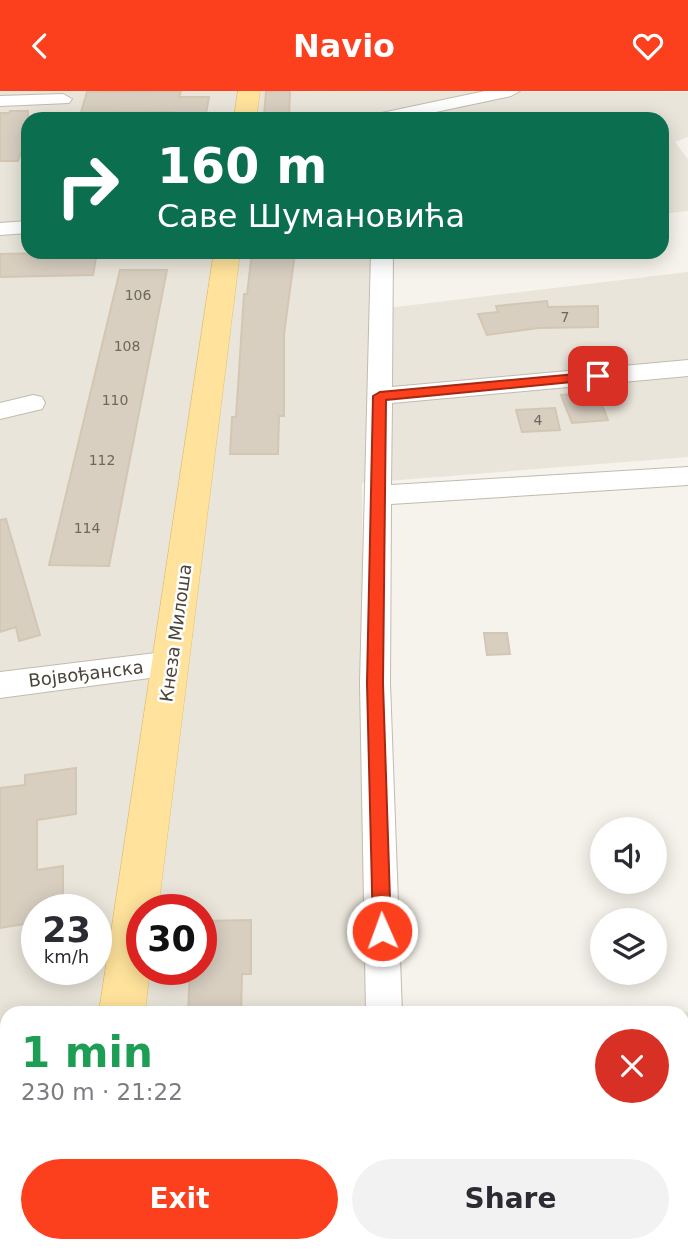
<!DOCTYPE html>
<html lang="en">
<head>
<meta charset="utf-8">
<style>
	:root { --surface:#fff; --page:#f2f2f3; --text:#2b2b33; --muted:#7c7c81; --accent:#fc3f1d }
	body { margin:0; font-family:"DejaVu Sans",sans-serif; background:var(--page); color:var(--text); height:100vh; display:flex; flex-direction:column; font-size:26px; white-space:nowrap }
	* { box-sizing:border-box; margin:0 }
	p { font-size:23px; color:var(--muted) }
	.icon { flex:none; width:38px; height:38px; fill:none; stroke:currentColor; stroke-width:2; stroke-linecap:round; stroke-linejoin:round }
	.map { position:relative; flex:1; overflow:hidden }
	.sheet { position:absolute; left:0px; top:915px; width:690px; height:247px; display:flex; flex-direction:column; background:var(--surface); border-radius:21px 21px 0 0; box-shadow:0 4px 18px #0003 }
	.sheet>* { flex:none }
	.hud { position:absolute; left:21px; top:21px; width:648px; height:147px; border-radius:21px; box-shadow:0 4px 18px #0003; background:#0b6e4f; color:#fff; overflow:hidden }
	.controls { position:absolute; left:590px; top:726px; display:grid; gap:14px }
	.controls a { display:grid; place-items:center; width:77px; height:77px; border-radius:50%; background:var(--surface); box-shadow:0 4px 18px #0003; font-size:35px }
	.speed { position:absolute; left:21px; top:803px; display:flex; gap:14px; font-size:35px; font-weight:700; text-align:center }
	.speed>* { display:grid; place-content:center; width:91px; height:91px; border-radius:50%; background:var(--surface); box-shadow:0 4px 18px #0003; line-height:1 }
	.speed small { font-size:18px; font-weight:400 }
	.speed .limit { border:10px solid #d22; background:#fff; color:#111 }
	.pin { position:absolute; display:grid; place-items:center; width:60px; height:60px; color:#fff; margin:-30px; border-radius:14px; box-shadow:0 4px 10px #0006 }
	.me { position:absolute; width:77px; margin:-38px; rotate:358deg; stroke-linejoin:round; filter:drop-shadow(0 0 5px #0008) }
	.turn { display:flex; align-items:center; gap:24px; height:147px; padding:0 21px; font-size:32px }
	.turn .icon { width:91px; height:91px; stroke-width:2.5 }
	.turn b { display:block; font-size:49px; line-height:60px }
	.round { display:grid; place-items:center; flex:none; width:74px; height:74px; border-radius:37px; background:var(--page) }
	.head { display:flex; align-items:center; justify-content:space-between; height:119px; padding:0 21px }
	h1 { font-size:42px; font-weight:700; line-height:52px; color:#1e9e55 }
	.primary-button { display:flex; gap:14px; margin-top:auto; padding:14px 21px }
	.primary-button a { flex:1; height:80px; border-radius:42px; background:var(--accent); color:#fff; font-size:28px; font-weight:700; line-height:80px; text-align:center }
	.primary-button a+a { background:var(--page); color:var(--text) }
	header { display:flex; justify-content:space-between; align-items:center; height:91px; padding:0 21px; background:var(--accent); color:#fff; font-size:32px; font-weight:700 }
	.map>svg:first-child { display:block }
	.residential { fill:#eae5da; fill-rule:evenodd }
	.building { fill:#d8cfc1; stroke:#d3c7b4; stroke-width:2 }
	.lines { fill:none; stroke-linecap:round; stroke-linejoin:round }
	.minor-casing { stroke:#c2bbae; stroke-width:2 }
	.major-casing { stroke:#e6c16a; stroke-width:1 }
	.minor { fill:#fff; fill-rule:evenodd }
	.major { fill:#ffe39c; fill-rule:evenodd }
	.route { fill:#fc3f1d; stroke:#a42913; stroke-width:2 }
	.labels { text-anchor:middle; stroke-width:5; stroke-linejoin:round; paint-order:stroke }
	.number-label { font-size:14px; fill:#6e675b }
	.street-label { font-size:18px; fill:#4b4439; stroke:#fff }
</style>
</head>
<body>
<header><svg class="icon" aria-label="back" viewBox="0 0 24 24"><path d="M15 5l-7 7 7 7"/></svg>Navio<svg class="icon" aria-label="heart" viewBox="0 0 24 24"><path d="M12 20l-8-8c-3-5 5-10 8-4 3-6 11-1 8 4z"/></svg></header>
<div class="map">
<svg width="688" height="1161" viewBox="0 0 688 1161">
	<rect width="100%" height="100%" fill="#f6f3ec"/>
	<path class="residential" d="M0,0l688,1v45l-13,5 13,17v52l-26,3v-95h-634v133h343v58l317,-38v185l-326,26 4,530h-359v233h675v-233h-6l12,-1v240h-688zM37,819h59v59h-59zM142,819h59v59h-59z"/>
	<g class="building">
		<polygon points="181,0 179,6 209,6 205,28 172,28 173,21 107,22 106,28 79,28 87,1"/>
		<polygon points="266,0 290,0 289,25 264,25"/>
		<polygon points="10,20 28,20 28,43 18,70 0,70 0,22 9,22"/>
		<polygon points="97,161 93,184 0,186 0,163"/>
		<polygon points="252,161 295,162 284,243 284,325 279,325 278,363 230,363 232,326 236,326 244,203 247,203"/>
		<polygon points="120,179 167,179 109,475 49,474"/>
		<polygon points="547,210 548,216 598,215 598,236 538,237 487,244 478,223 498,221 496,215"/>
		<polygon points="597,301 608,329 572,332 561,304"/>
		<polygon points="555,317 560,339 522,341 516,319"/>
		<polygon points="6,428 40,544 19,550 16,536 0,541 0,429"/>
		<polygon points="484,542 507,542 510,563 487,564"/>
		<polygon points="76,677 76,723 37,729 37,779 63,775 63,819 37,819 37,831 0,837 0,697 25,694 25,684"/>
		<polygon points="251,829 251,883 242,883 241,922 188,922 190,878 201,878 201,830"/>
	</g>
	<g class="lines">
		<defs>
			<g id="minor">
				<polygon points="485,0 520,0 511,5 403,28 368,28 377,23"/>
				<polygon points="63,3 72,8 69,12 0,15 0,5"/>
				<polygon points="28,130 28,142 0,144 0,132"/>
				<polygon points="371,161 393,161 392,296 688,269 688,285 392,312 391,394 688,376 688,394 391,413 390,592 402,922 366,922 360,592"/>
				<polygon points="33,304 42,306 45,312 42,318 0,328 0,312"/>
				<polygon points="172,560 182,563 187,572 182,581 172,584 0,607 0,581"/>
				<polygon points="0,1138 7,1138 7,1155 107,1155 109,1160 0,1161"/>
				<rect x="368" y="1155" width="42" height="6"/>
			</g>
			<g id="major">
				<polygon points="238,0 260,0 256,28 234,28"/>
				<polygon points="214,161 240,161 158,819 142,819 142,878 150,878 145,922 99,922"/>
				<polygon points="63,1155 115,1155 114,1161 62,1161"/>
			</g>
		</defs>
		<use href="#minor" class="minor-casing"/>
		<use href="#major" class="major-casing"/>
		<use href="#minor" class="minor"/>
		<use href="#major" class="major"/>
	</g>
	<polygon class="route" points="598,281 602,282 602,288 386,309 383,592 391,840 389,846 382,849 375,846 373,840 367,592 373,305 380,301"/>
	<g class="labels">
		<g class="number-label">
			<text x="138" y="209">106</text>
			<text x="565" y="231">7</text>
			<text x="127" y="260">108</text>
			<text x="115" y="314">110</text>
			<text x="538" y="334">4</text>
			<text x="102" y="374">112</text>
			<text x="87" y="442">114</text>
		</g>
		<g class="street-label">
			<text transform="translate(176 542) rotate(-82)" y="6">Кнеза Милоша</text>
			<text transform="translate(86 583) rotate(-7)" y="6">Војвођанска</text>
		</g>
	</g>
</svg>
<div class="controls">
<a><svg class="icon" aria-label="sound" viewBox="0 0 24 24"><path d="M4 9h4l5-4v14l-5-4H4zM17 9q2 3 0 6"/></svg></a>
<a><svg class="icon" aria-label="layers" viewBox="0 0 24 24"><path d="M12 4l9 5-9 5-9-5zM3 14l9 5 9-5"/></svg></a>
</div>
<div class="speed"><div>23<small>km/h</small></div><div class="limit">30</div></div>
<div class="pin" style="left:598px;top:285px;background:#d93025"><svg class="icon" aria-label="arrive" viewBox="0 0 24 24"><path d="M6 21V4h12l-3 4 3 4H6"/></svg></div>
<svg class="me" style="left:382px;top:840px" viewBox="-20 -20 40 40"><circle r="17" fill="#fc3f1d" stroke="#fff" stroke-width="3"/><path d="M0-11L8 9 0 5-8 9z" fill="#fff"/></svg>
<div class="hud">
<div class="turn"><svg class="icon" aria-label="right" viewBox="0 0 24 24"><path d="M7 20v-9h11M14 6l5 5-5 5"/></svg><div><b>160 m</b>Саве Шумановића</div></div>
</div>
<section class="sheet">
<div class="head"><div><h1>1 min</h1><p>230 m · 21:22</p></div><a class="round" style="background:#d93025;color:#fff"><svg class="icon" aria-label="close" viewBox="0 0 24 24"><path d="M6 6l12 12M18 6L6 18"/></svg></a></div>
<div class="primary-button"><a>Exit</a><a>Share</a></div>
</section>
</div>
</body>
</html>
